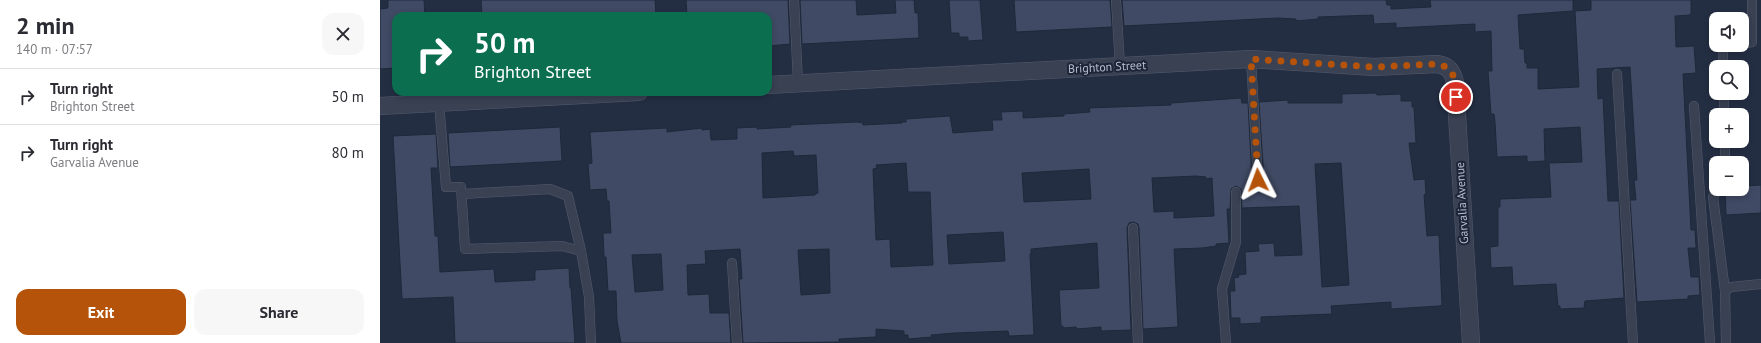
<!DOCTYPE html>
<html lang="en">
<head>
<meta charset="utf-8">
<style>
	:root { --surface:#fff; --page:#f7f7f7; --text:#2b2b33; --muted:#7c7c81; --line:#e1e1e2; --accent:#b45309 }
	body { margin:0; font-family:"PT Sans",sans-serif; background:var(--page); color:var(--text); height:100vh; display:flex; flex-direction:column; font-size:15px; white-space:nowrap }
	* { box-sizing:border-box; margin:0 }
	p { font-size:13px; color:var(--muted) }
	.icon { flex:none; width:22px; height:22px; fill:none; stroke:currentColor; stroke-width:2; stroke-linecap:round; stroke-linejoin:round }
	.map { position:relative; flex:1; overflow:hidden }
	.side { display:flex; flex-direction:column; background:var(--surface); width:380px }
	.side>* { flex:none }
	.hud { position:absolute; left:12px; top:12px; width:380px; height:84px; border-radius:12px; box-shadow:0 2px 6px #0003; background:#0b6e4f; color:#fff; overflow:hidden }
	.tools { position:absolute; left:1329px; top:12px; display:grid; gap:8px }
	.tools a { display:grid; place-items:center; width:40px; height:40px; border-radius:8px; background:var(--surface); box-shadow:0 2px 6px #0003; font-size:20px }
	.pin { position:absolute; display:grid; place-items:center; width:34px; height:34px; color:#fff; margin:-17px; border:2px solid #fff; border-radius:50%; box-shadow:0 1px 4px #0007 }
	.me { position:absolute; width:44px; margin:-22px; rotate:357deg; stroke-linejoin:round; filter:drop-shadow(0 0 3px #0008) }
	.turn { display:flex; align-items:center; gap:14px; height:84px; padding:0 16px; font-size:18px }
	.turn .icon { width:52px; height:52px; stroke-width:2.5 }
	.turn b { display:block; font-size:28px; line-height:34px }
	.round { display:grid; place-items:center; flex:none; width:42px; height:42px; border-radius:12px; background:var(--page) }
	.headline { display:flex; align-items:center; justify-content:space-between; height:68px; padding:0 16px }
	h1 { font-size:24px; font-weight:700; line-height:30px }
	.primary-button { display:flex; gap:8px; margin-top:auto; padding:8px 16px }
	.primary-button a { flex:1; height:46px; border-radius:12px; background:var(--accent); color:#fff; font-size:16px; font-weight:700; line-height:46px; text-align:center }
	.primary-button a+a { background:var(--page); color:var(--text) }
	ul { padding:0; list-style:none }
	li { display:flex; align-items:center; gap:12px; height:56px; padding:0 16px; border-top:1px solid var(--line) }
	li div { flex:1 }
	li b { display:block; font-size:15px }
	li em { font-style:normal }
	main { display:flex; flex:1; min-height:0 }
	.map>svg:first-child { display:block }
	.building { fill:#404a64; stroke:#1f283a; fill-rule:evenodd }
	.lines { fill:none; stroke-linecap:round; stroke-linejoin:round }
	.service-casing { stroke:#545c6d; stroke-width:10 }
	.minor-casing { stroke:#545c6d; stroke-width:18 }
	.service { stroke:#394153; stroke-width:9 }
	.minor { stroke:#394153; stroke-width:17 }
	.route { stroke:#b45309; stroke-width:7; stroke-dasharray:0 12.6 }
	.labels { text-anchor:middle; stroke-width:4; stroke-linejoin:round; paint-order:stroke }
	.street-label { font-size:12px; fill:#b6bccd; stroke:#1d2638 }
</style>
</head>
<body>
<main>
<section class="side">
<div class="headline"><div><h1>2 min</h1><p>140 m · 07:57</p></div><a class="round"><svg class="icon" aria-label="close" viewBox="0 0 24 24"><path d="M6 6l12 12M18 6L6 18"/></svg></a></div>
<ul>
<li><svg class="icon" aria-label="right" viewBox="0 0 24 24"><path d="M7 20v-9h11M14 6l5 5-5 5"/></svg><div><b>Turn right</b><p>Brighton Street</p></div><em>50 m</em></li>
<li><svg class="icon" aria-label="right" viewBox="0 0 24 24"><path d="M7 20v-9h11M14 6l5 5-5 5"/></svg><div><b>Turn right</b><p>Garvalia Avenue</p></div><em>80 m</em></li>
</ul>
<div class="primary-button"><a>Exit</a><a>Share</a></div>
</section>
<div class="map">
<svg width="1381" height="343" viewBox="0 0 1381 343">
	<rect width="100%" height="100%" fill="#242e43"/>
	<g class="building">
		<polygon points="8,0 44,0 45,16 16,16 16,68 0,69 0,9 8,8"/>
		<polygon points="101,0 275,0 276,16 182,16 182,14 150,16 102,16"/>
		<polygon points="306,0 408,0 410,44 388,46 388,16 307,16"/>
		<polygon points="420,0 476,0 477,15 516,13 515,0 534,0 535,13 538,13 539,38 422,44"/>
		<polygon points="569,0 600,0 603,40 588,41 588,37 579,37 579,33 571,33"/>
		<polygon points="634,0 730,0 732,27 636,32"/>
		<polygon points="742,0 1006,0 1007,5 1011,5 1011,9 1051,7 1050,0 1193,0 1193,11 1138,15 1140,49 1144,49 1145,63 1147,63 1147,68 1158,68 1158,89 1199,87 1195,11 1211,10 1211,0 1311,0 1311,13 1310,15 1295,16 1296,47 1314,46 1316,73 1303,74 1311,230 1315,230 1316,248 1308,248 1311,277 1319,277 1320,295 1308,296 1308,299 1257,302 1250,200 1256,200 1254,180 1257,180 1250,67 1217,69 1218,99 1223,98 1228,201 1239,201 1244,298 1205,301 1204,308 1180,309 1180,306 1178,306 1176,284 1133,286 1132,267 1111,268 1110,247 1118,246 1118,207 1120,207 1120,199 1171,197 1169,163 1202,162 1200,127 1164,129 1165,161 1147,162 1147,156 1117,157 1115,122 1114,114 1111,114 1108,71 1112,71 1111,31 1095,32 1095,24 1016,28 1016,23 994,24 993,15 938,17 938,19 916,21 916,19 898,18 744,26"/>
		<path d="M996,93l1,2 24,-1v7h11v6h2l2,36h-7l5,37 11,-1 1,15 -2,1 3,41 12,-1 3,70 -3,1 -48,3v-7l-60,4 1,8 -71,3v6l-21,1v-6h-9l-1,-27h5l-1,-13 5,-1 -1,-2 8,-1 -1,-22 14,-1 -1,-7 16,-1 1,13 27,-1 -3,-49 -57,2 -1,-19 -5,-3 -5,3 -1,20h-3l2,34 -13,1v2l-14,2 -28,1 4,78 -35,2 -4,-101 -1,-4 -5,-2 -4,1 -2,5 4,102 -30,1v-4l-24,2 -1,-2 -13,1v-2h-2l-2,-36 40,-2 -2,-45 -66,6v5h-1l4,81 -25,1 -1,-5 -54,2 -23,2 1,2 -24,2v-4h-4v-4l-28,-2v8l-37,2v3l-96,1 -4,-64h3l-2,-30 -35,2 1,13 -19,1 1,30 21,-1 1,19h19l2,30h-110l-4,-22 -1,-30h-8l-2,-34h-2l-1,-24h8l-2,-32h-2l-1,-12 -16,1 -2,-26 4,-1 -2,-31 77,-4v4l35,-4v2l8,-1 1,11 26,-1v-11l20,-1v2l34,-2 -1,-2 67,-3 6,1v2l39,-2v-1h4v-3l44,-3 3,17 40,-3 -1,-10h10l-1,-8 22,-1v7l41,-2v-2l26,-2 -1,-4 82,-3v-2l70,-5 1,5h6l4,77 1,4 5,2 4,-1 2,-5 -5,-78 29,-2v3h54v-9zM413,151l1,5 22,-1 2,38 -3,1v1l-52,3 -1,-45zM526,163l2,29h22l3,73 -42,2 -1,-28 -14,1 -3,-71 4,-1 -1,-3zM961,163l8,122 -27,2 -7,-123zM709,169l2,30 -67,3 -2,-29zM816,176l10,1v2l6,-1 2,38 -40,2v-7l-20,1 -2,-34zM623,232l2,29 -56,3 -2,-29zM449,249l1,44 -29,2 -3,-45zM281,254l2,36 -28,2 -3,-37z"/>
		<polygon points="180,127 182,161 70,167 68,133"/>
		<polygon points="56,134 58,168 51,168 55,236 58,236 60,272 114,269 115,282 155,280 155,270 189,268 190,288 191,288 195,343 75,343 73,297 22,299 13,136"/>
		<polygon points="1381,185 1381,213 1346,215 1345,189 1362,189 1362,186"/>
	</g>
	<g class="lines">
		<defs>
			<g id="service">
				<polyline points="414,0 418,83"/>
				<polyline points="736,0 740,66"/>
				<polyline points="1362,44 1372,42 1372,0"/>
				<polyline points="871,59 878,180"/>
				<polyline points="1343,67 1343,48 1355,45"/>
				<polyline points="1237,74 1253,343"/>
				<polyline points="1344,93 1344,115"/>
				<polyline points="59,103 66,187 81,187 85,249 182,246 201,251 209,297 211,343"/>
				<polyline points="1314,106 1330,343"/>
				<polyline points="1345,141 1345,163"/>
				<polyline points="1338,189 1333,197 1345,291"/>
				<polyline points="82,194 170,189 188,196 201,251"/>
				<polyline points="753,228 758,343"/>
				<polyline points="352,263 357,343"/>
				<polyline points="846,343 842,289 856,242 856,192"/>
				<polyline points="1346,343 1345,291 1351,287 1381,284"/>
			</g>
			<g id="minor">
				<path d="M388,85l483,-26 123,8 63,-3c12,2 15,7 18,18l16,261"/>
				<polyline points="0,106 259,92"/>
			</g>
		</defs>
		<use href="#service" class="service-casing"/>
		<use href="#minor" class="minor-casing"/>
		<use href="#service" class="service"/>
		<use href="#minor" class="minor"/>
	</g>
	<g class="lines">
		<path class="route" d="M878,180l-7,-121 123,8 63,-3c19,4 18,17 19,33"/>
	</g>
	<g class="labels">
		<g class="street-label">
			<text transform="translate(727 67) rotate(-3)" y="4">Brighton Street</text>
			<text transform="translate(1082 203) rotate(-93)" y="4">Garvalia Avenue</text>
		</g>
	</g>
</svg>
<div class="tools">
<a><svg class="icon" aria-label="sound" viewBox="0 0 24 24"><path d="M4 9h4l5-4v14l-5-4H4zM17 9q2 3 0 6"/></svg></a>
<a><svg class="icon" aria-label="search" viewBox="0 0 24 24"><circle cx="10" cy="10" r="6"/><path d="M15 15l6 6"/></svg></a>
<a>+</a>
<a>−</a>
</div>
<div class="pin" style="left:1076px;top:97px;background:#d93025"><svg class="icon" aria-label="arrive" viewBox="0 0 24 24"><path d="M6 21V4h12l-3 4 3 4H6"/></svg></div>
<svg class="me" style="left:878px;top:180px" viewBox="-20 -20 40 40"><path d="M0-17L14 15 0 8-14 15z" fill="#b45309" stroke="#fff" stroke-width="4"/></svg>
<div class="hud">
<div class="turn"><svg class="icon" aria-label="right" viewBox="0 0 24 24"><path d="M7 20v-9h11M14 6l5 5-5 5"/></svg><div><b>50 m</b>Brighton Street</div></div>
</div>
</div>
</main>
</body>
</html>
